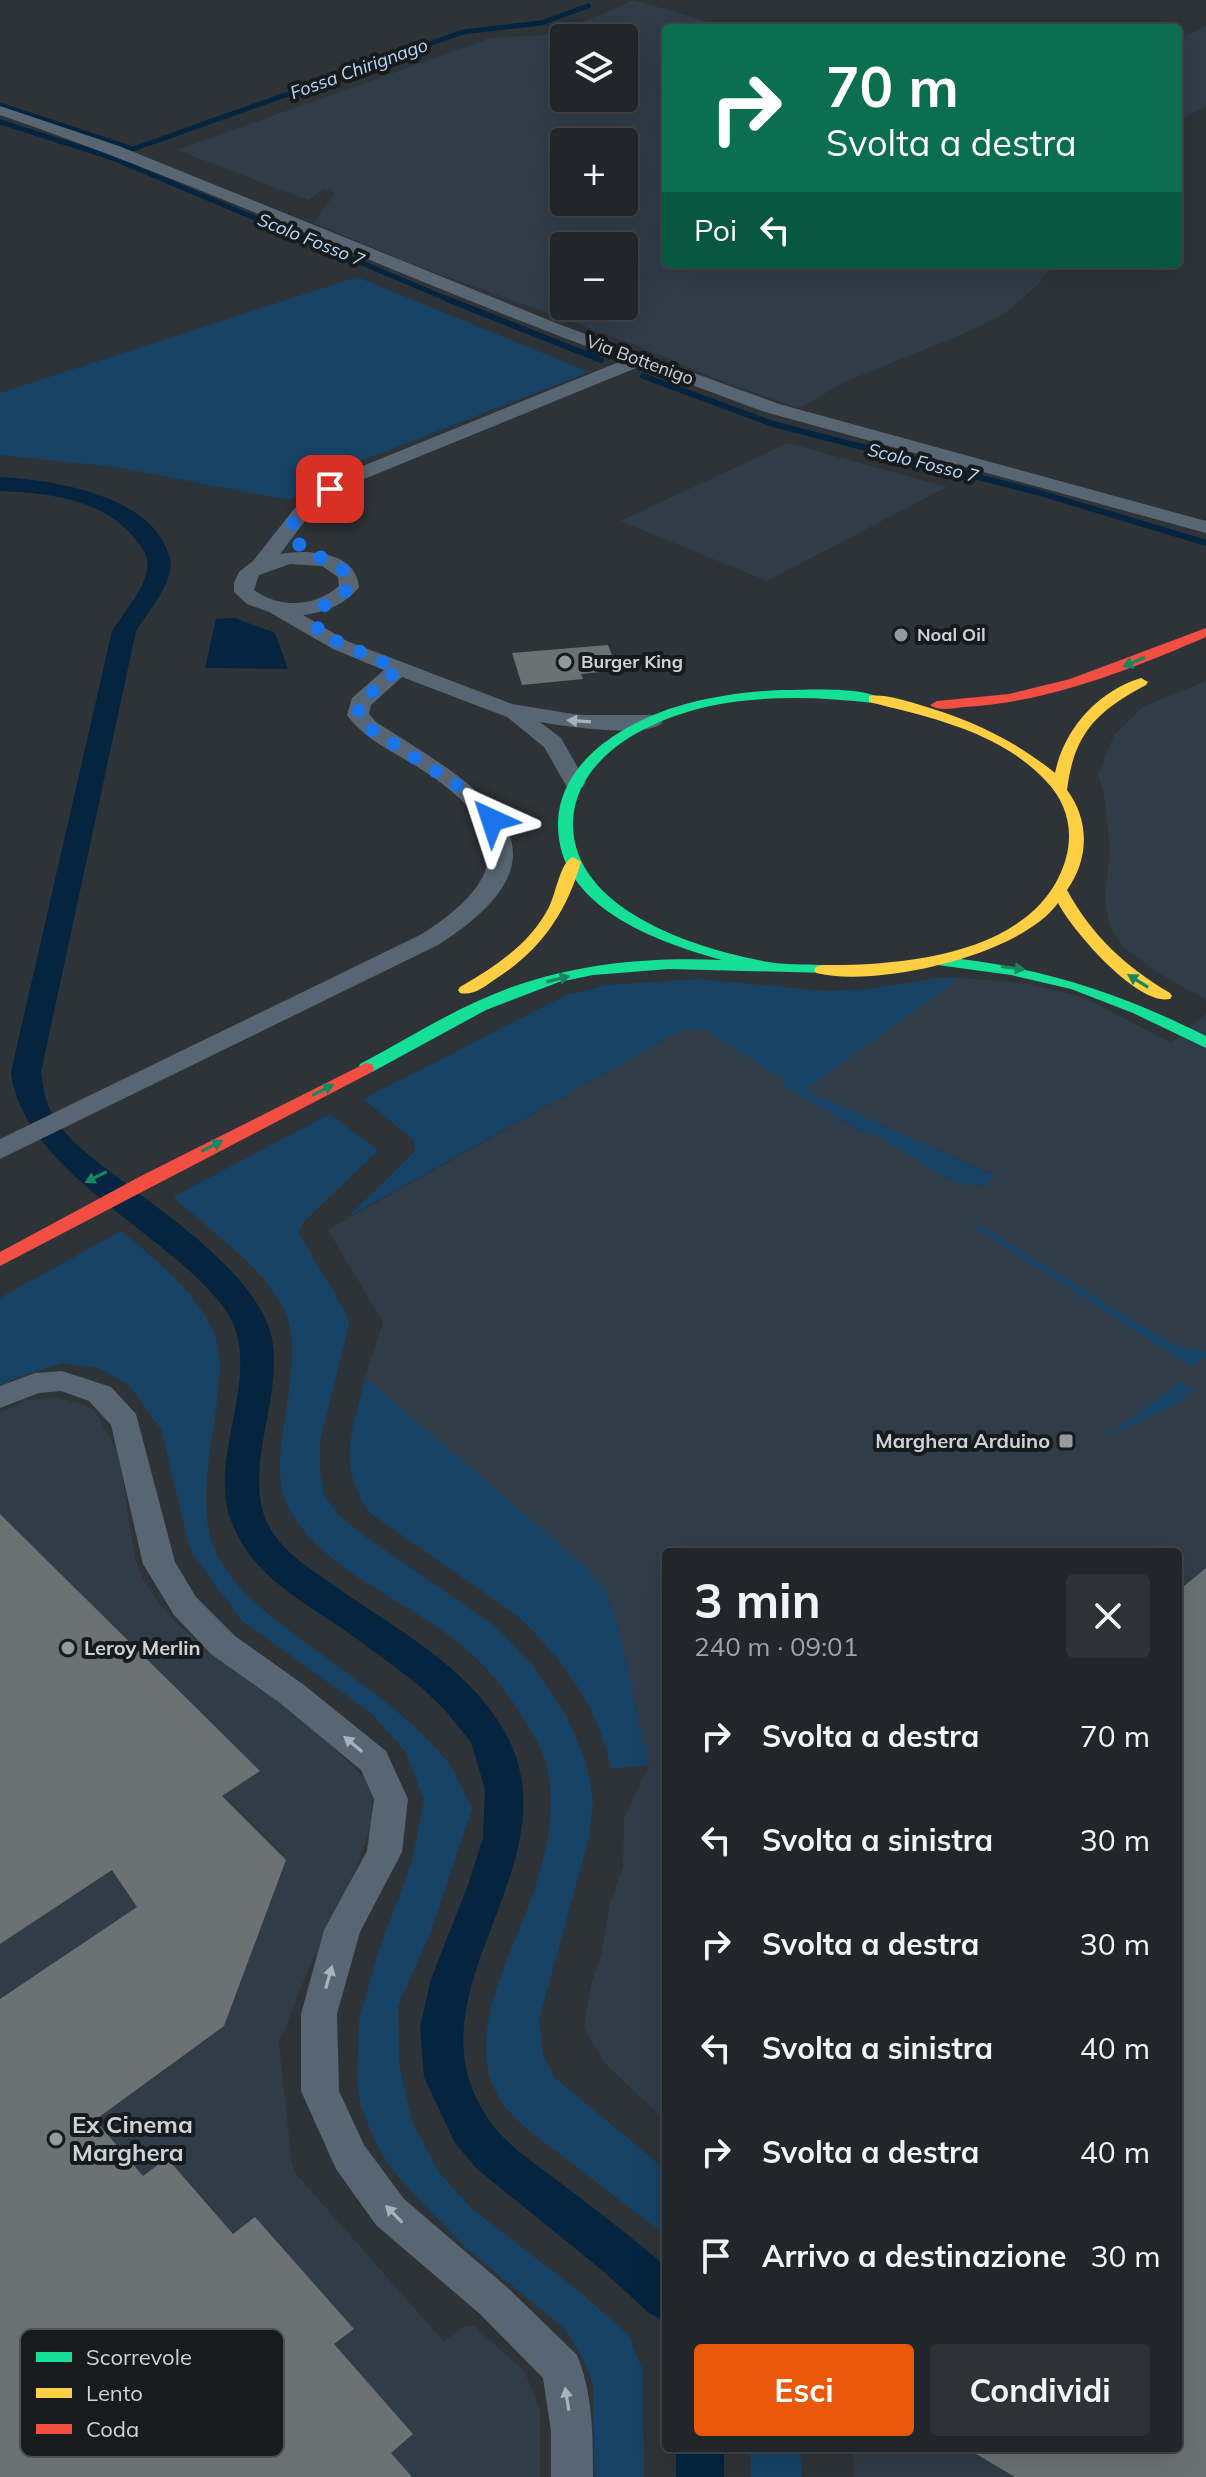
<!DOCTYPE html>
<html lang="it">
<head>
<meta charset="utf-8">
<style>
	:root { --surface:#22262a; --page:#2e3236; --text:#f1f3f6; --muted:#a2a5a8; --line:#3f4347; --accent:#ea580c }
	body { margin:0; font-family:Mulish,sans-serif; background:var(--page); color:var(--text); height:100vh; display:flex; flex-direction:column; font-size:30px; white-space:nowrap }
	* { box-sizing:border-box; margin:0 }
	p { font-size:26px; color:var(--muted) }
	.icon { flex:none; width:44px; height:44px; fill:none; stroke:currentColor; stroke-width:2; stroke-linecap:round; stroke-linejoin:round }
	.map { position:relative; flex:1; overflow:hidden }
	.side { position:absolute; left:662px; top:1548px; width:520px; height:904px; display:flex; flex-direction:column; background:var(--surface); border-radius:8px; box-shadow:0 8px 32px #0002,0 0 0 2px var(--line) }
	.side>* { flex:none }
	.banner { position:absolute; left:662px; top:24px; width:520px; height:244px; border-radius:8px; box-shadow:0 8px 32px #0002,0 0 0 2px var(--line); background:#0b6e4f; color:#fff; overflow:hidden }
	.fabs { position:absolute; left:550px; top:24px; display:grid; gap:16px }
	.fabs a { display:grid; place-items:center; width:88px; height:88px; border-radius:8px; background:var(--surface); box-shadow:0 8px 32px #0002,0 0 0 2px var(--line); font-size:40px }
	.pin { position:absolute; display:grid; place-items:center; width:68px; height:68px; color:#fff; margin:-34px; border-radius:16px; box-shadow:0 4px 12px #0006 }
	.me { position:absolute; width:88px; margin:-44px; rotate:318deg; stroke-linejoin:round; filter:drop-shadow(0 0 6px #0008) }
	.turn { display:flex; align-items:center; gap:28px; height:168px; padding:0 32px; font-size:36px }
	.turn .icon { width:104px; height:104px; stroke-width:2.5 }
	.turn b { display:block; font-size:56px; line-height:68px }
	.then { display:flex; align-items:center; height:76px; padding:0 32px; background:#0003; gap:16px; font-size:30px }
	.round { display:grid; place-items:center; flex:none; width:84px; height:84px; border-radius:8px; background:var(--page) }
	.overview { display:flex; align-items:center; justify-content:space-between; height:136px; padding:0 32px }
	h1 { font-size:48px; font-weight:700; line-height:60px }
	.action { display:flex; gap:16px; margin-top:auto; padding:16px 32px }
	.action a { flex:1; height:92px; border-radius:8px; background:var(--accent); color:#fff; font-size:32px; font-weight:700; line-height:92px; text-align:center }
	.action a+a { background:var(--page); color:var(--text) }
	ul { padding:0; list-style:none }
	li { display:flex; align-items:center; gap:24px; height:104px; padding:0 32px }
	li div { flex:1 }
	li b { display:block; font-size:30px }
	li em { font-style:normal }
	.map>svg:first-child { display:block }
	.built { fill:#303c48; fill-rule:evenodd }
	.green { fill:#164365 }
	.water { fill:#04243f }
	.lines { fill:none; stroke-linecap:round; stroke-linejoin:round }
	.stream-far1 { stroke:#04243f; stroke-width:5 }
	.stream { stroke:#04243f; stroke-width:6 }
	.canal { fill:#04243f; fill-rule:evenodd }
	.building { fill:#6c7174 }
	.street { fill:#586673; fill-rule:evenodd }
	.fast { fill:#16e098; fill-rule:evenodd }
	.slow { fill:#ffcf43; fill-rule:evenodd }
	.jam { fill:#f24e42; fill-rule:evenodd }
	.oneway { fill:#168761 }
	.oneway2 { fill:#aab2b9 }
	.route { stroke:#1a73e8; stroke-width:14; stroke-dasharray:0 25.2 }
	.poi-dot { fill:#959a9f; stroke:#171b1e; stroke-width:3 }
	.labels { text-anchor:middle; stroke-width:8; stroke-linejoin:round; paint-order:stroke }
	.far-water-label { font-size:18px; font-style:italic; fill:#b7dafa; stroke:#171b1e }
	.far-street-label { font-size:18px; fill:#cdd2d7; stroke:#171b1e }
	.far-poi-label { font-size:18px; font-weight:bold; fill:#cdd2d7; stroke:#171b1e; text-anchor:start }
	.poi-label { font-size:20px; font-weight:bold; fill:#cdd2d7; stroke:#171b1e; text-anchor:end }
	.near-poi-label { font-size:24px; font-weight:bold; fill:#cdd2d7; stroke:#171b1e; text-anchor:start }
	.key { fill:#171b1e; stroke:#4e5256; stroke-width:2 }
	.key-label { font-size:22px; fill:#cdd2d7 }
</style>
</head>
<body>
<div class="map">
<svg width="1206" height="2477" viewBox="0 0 1206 2477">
	<rect width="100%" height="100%" fill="#2e3338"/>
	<g class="built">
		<path d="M634,0l95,28h-63v62l-9,4 9,1v169h389l-20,23 -28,25 -30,16 -132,54 -46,26 -85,-30 -79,-33 -223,-81 -98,-41 21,-30 -11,-4 -16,11 -131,-50 314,-112 54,-3 21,-6zM624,38v60h-60v-60zM564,142h60v60h-60zM564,246h60v60h-60z"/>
		<polygon points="1206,26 1206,107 1178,120 1178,40"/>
		<polygon points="788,443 947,487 767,581 620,521"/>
		<polygon points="1206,681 1206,1000 1162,975 1124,948 1109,925 1105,900 1110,850 1105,800 1098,774 1114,735 1144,706"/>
		<polygon points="960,978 1023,983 1083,997 1171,1043 1206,1014 1206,2477 853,2477 853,2448 1178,2448 1178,1552 666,1552 666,2122 604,2062 584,2028 590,1988 602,1951 610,1903 623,1866 624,1818 649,1765 619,1629 606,1591 582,1564 365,1377 383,1322 328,1230 683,1029 705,1030 783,1078 785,1086 864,1134 875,1134 947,1179 981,1187 995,1175 804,1090"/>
		<polygon points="57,1397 87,1406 95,1412 111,1439 120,1463 135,1558 143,1579 160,1604 176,1623 223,1661 308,1722 369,1783 372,1795 371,1827 323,1957 314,1955 279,2044 292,2164 297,2175 444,2342 464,2326 474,2326 525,2372 540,2411 540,2477 0,2477 0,1413 27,1400"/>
	</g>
	<g class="green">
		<polygon points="357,277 589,372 325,475 289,500 116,467 0,455 0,393"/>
		<polygon points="936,978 960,978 805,1090 996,1176 981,1187 947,1179 875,1134 865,1134 784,1086 782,1078 705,1030 683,1029 347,1218 415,1151 414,1140 363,1099 566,995 608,985 698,979 826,991 870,989"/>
		<path d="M330,1114l48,36 -75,73 -4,10 48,82 2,11 -29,116v31l4,22 15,21 27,21 129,89 38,40 34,51 19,45 7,38 -4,37 -50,183 4,34 11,23 112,93v66c-33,-25 -65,-51 -98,-76 -24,-18 -56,-38 -71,-66 -32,-59 13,-136 33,-192 15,-41 27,-90 17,-134 -3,-18 -16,-37 -25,-52 -16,-25 -32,-46 -54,-65 -55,-50 -138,-74 -178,-140 -31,-52 23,-147 -7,-204 -21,-41 -76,-79 -110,-110z"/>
		<polygon points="978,1224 1160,1337 1181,1347 1206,1351 1206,1357 1192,1367 973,1227"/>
		<path d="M121,1231c38,31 99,79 99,132 0,38 -11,77 -13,115 -2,26 -2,52 10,77 18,35 54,62 85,85 49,37 106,73 145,121 10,13 17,33 25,48l-42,125 -32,71 1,59 14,61 28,50 30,33 110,85 47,41 15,37 1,106h-49l-2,-91 -7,-22 -20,-34 -99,-81 -56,-58 -23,-27 -15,-27 -12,-31 -4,-27 2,-58 18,-65 35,-95 12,-60 -18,-49 -35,-39 -129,-92 -52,-71 -29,-121 -32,-44 -30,-17 -36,-5 -45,14 -18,9v-88z"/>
		<path d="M365,1377l217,187 24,27 13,38 30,136 -38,4c-13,-64 -47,-107 -92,-152l-149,-104c-35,-50 -17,-81 -5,-136z"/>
		<polygon points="1180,1382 1193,1390 1174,1405 1105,1438"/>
		<polygon points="750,2448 800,2448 802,2477 751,2477"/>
	</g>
	<polygon class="water" points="235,618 275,633 288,669 205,668 216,619"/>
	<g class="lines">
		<g class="stream-far1">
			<polyline points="0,105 133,149 463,32 541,23 588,6"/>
			<polyline points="0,122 110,157 452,301"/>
		</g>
		<g class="stream">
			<polyline points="447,299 601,360"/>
			<polyline points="643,376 773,424 1037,492 1206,543"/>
		</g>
		<g class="canal">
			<path d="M0,477c53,3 155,18 170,82 5,22 -23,54 -34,72l-95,441c2,15 4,30 12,43 13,24 38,42 59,58 50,39 132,92 156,152 24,62 -34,151 5,208 15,23 41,38 63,54 57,40 129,78 166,140 81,134 -101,262 -15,390 16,25 43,43 67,61 38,29 76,57 112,89v54l-16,-7 -47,-43 -126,-102 -22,-26 -31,-66 -4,-50 11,-48 37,-94 15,-47 2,-49 -14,-47 -27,-33 -21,-20c-27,-22 -55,-42 -83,-62 -34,-23 -75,-46 -97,-82 -10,-17 -18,-36 -18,-57 -3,-58 38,-132 -3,-183 -59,-75 -200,-136 -211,-233l101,-441c11,-18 39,-48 35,-71 -1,-9 -10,-19 -16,-26 -33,-36 -85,-41 -131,-43z"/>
			<rect x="676" y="2448" width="48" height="29"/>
		</g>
	</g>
	<g class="building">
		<polygon points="608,645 618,670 581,674 583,679 522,685 512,653"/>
		<polygon points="0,1514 260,1771 222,1796 286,1860 224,2026 95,2120 143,2176 167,2158 233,2234 255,2217 354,2329 334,2344 413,2434 391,2453 412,2477 0,2477 0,1999 137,1907 112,1870 0,1944"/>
		<polygon points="1206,1568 1206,2477 1015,2477 966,2448 1178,2448 1178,1591"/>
	</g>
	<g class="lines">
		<g class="street">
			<path d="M0,106l119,40 442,179 218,79 427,117v12l-441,-121 -124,-46 -289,118 -44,33 -28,37c28,-5 76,-3 79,33 -14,18 -34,25 -56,28l44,26 165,63 67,11h73l11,7c-13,17 -101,4 -123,0l21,16 25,44 -3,5h-16l-23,-40 -37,-30 -105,-40 -31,28 -2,9 7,8c99,63 217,125 62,223l-438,214v-20l420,-204c96,-60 89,-111 -4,-169 -24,-15 -52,-27 -69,-51l5,-17 32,-28 -51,-21 -64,-37 -22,-8 -13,-12v-9l5,-11 14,-11 41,-52 44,-33 286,-116c-210,-76 -412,-172 -624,-245zM290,564l32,2 16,11 1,9c-24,21 -59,23 -85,4l5,-15z"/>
			<path d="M62,1371l49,16 25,27 39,148 21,35 39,39 69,49 82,66 22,48 -6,53 -42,80 -23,82 2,77 25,54 40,54 104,89 69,67c16,38 16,82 16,122h-42v-46l-8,-53 -63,-64 -104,-89 -40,-56 -35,-78v-77l23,-84 43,-79 7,-52 -13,-29 -81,-67 -69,-49 -37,-39 -31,-51 -32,-139 -22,-24 -28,-10 -22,2 -39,15v-22l35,-13z"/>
		</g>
		<g class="fast">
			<path d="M781,690c23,0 83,-4 100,9l-7,4c-82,-9 -174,-10 -247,36 -29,19 -53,47 -54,83 -2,88 123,127 195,140 17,3 36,2 54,3l6,2 2,3 -2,3 -159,-4 -76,6 -34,7 -73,28 -114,62h-12l-2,-4 2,-4c51,-27 100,-59 155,-78 67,-23 136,-29 207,-26 -68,-19 -166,-54 -164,-138 1,-38 28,-69 59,-88 48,-31 107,-41 164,-44z"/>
			<path d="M936,956c100,10 180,35 270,80v12l-73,-35 -62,-24 -60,-14 -81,-11 -2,-3 2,-3z"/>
		</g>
		<g class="slow">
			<path d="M1141,678l7,4 -2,3c-49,26 -72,48 -79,105 23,31 22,69 0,100 25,46 58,76 103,103l2,3 -2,3c-33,7 -98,-69 -112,-96 -37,52 -181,85 -242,70l-2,-3 2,-3 6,-2c83,1 217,-11 244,-107 8,-29 0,-57 -21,-78 -45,-48 -115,-63 -176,-78v-6c15,-2 34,4 48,8 52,15 96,35 138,69 9,-44 43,-82 86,-95z"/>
			<path d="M573,857l8,5c-15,52 -41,89 -87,118 -10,7 -21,16 -34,13l-2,-3 2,-3c36,-21 70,-43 89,-80 7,-13 11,-45 24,-50z"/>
		</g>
		<g class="jam">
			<path d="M1206,628v9c-77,33 -156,65 -241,70 -11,1 -26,5 -35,-2l7,-4 72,-7 61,-15z"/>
			<polygon points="366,1063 372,1064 374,1068 372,1072 0,1266 0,1252 141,1176"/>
		</g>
	</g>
	<defs><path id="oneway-solid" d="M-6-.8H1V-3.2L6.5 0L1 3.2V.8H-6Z" transform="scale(2)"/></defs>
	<g class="oneway">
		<use href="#oneway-solid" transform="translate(1134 662) rotate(157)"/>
		<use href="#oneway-solid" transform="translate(1013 968) rotate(8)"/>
		<use href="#oneway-solid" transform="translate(558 979) rotate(-14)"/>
		<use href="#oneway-solid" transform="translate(1138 981) rotate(-148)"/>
		<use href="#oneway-solid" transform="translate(323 1090) rotate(-27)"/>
		<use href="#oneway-solid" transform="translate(212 1146) rotate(-27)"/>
		<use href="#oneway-solid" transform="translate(96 1177) rotate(153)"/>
	</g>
	<g class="oneway2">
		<use href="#oneway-solid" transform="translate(579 721) rotate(-176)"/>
		<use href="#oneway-solid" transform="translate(353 1744) rotate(-140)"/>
		<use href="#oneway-solid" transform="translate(329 1977) rotate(-74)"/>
		<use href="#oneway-solid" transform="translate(394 2214) rotate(-134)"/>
		<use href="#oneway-solid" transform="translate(567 2399) rotate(-99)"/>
	</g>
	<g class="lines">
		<path class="route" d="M330,489l-40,37c4,32 46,29 60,52 -3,32 -37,11 -32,55l80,36 -38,34 -2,12 10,12 89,58 20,17 15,18"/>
	</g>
	<g class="poi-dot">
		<circle cx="901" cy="635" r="8"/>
		<circle cx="565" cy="662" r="8"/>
		<rect x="1058" y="1433" width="16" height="16" rx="4"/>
		<circle cx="68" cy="1648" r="8"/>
		<circle cx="56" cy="2139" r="8"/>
	</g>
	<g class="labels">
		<g class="far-water-label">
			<text transform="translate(359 69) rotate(-20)" y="6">Fossa Chirignago</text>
			<text transform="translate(311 240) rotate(22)" y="6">Scolo Fosso 7</text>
			<text transform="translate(923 463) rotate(14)" y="6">Scolo Fosso 7</text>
		</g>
		<g class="far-street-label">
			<text transform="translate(640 360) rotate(20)" y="6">Via Bottenigo</text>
		</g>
		<g class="far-poi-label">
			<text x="917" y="641">Noal Oil</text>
			<text x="581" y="668">Burger King</text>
		</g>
		<g class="poi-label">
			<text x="1050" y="1448">Marghera Arduino</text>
			<text x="84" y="1655" text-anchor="start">Leroy Merlin</text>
		</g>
		<g class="near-poi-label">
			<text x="72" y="2133">Ex Cinema<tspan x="72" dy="28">Marghera</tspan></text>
		</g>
	</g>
	<rect x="20" y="2329" width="264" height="128" rx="12" class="key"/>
	<rect x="36" y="2352" width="36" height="10" fill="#16e098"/>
	<rect x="36" y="2388" width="36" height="10" fill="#ffcf43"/>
	<rect x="36" y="2424" width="36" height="10" fill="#f24e42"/>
	<g class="key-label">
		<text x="86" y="2365">Scorrevole</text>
		<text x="86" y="2401">Lento</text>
		<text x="86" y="2437">Coda</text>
	</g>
</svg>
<div class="fabs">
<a><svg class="icon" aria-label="layers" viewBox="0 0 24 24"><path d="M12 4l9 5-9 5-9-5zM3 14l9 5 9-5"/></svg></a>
<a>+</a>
<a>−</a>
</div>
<div class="pin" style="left:330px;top:489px;background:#d93025"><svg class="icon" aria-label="arrive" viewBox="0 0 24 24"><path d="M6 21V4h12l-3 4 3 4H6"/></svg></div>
<svg class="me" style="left:492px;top:820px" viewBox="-20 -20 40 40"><path d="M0-17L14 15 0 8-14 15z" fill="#1a73e8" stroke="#fff" stroke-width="4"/></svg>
<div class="banner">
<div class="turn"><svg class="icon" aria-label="right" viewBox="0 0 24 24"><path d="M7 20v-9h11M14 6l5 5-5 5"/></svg><div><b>70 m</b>Svolta a destra</div></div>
<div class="then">Poi<svg class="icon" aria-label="left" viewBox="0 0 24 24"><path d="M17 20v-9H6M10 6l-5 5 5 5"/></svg></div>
</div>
<section class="side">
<div class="overview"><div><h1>3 min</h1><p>240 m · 09:01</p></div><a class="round"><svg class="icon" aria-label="close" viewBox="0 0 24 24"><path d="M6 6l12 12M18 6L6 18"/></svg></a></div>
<ul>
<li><svg class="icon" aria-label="right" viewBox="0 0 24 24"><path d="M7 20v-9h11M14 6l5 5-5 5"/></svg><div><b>Svolta a destra</b></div><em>70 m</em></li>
<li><svg class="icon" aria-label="left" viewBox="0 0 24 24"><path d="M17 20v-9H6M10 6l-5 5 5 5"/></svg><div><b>Svolta a sinistra</b></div><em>30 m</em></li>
<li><svg class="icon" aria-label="right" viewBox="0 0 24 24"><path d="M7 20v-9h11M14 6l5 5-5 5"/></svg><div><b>Svolta a destra</b></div><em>30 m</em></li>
<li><svg class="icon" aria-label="left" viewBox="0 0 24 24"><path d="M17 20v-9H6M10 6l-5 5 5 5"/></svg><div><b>Svolta a sinistra</b></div><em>40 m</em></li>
<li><svg class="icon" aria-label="right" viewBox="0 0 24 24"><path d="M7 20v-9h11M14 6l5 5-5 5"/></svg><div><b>Svolta a destra</b></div><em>40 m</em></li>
<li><svg class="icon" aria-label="arrive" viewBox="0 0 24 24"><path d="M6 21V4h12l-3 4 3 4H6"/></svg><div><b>Arrivo a destinazione</b></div><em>30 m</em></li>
</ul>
<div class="action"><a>Esci</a><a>Condividi</a></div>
</section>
</div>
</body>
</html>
